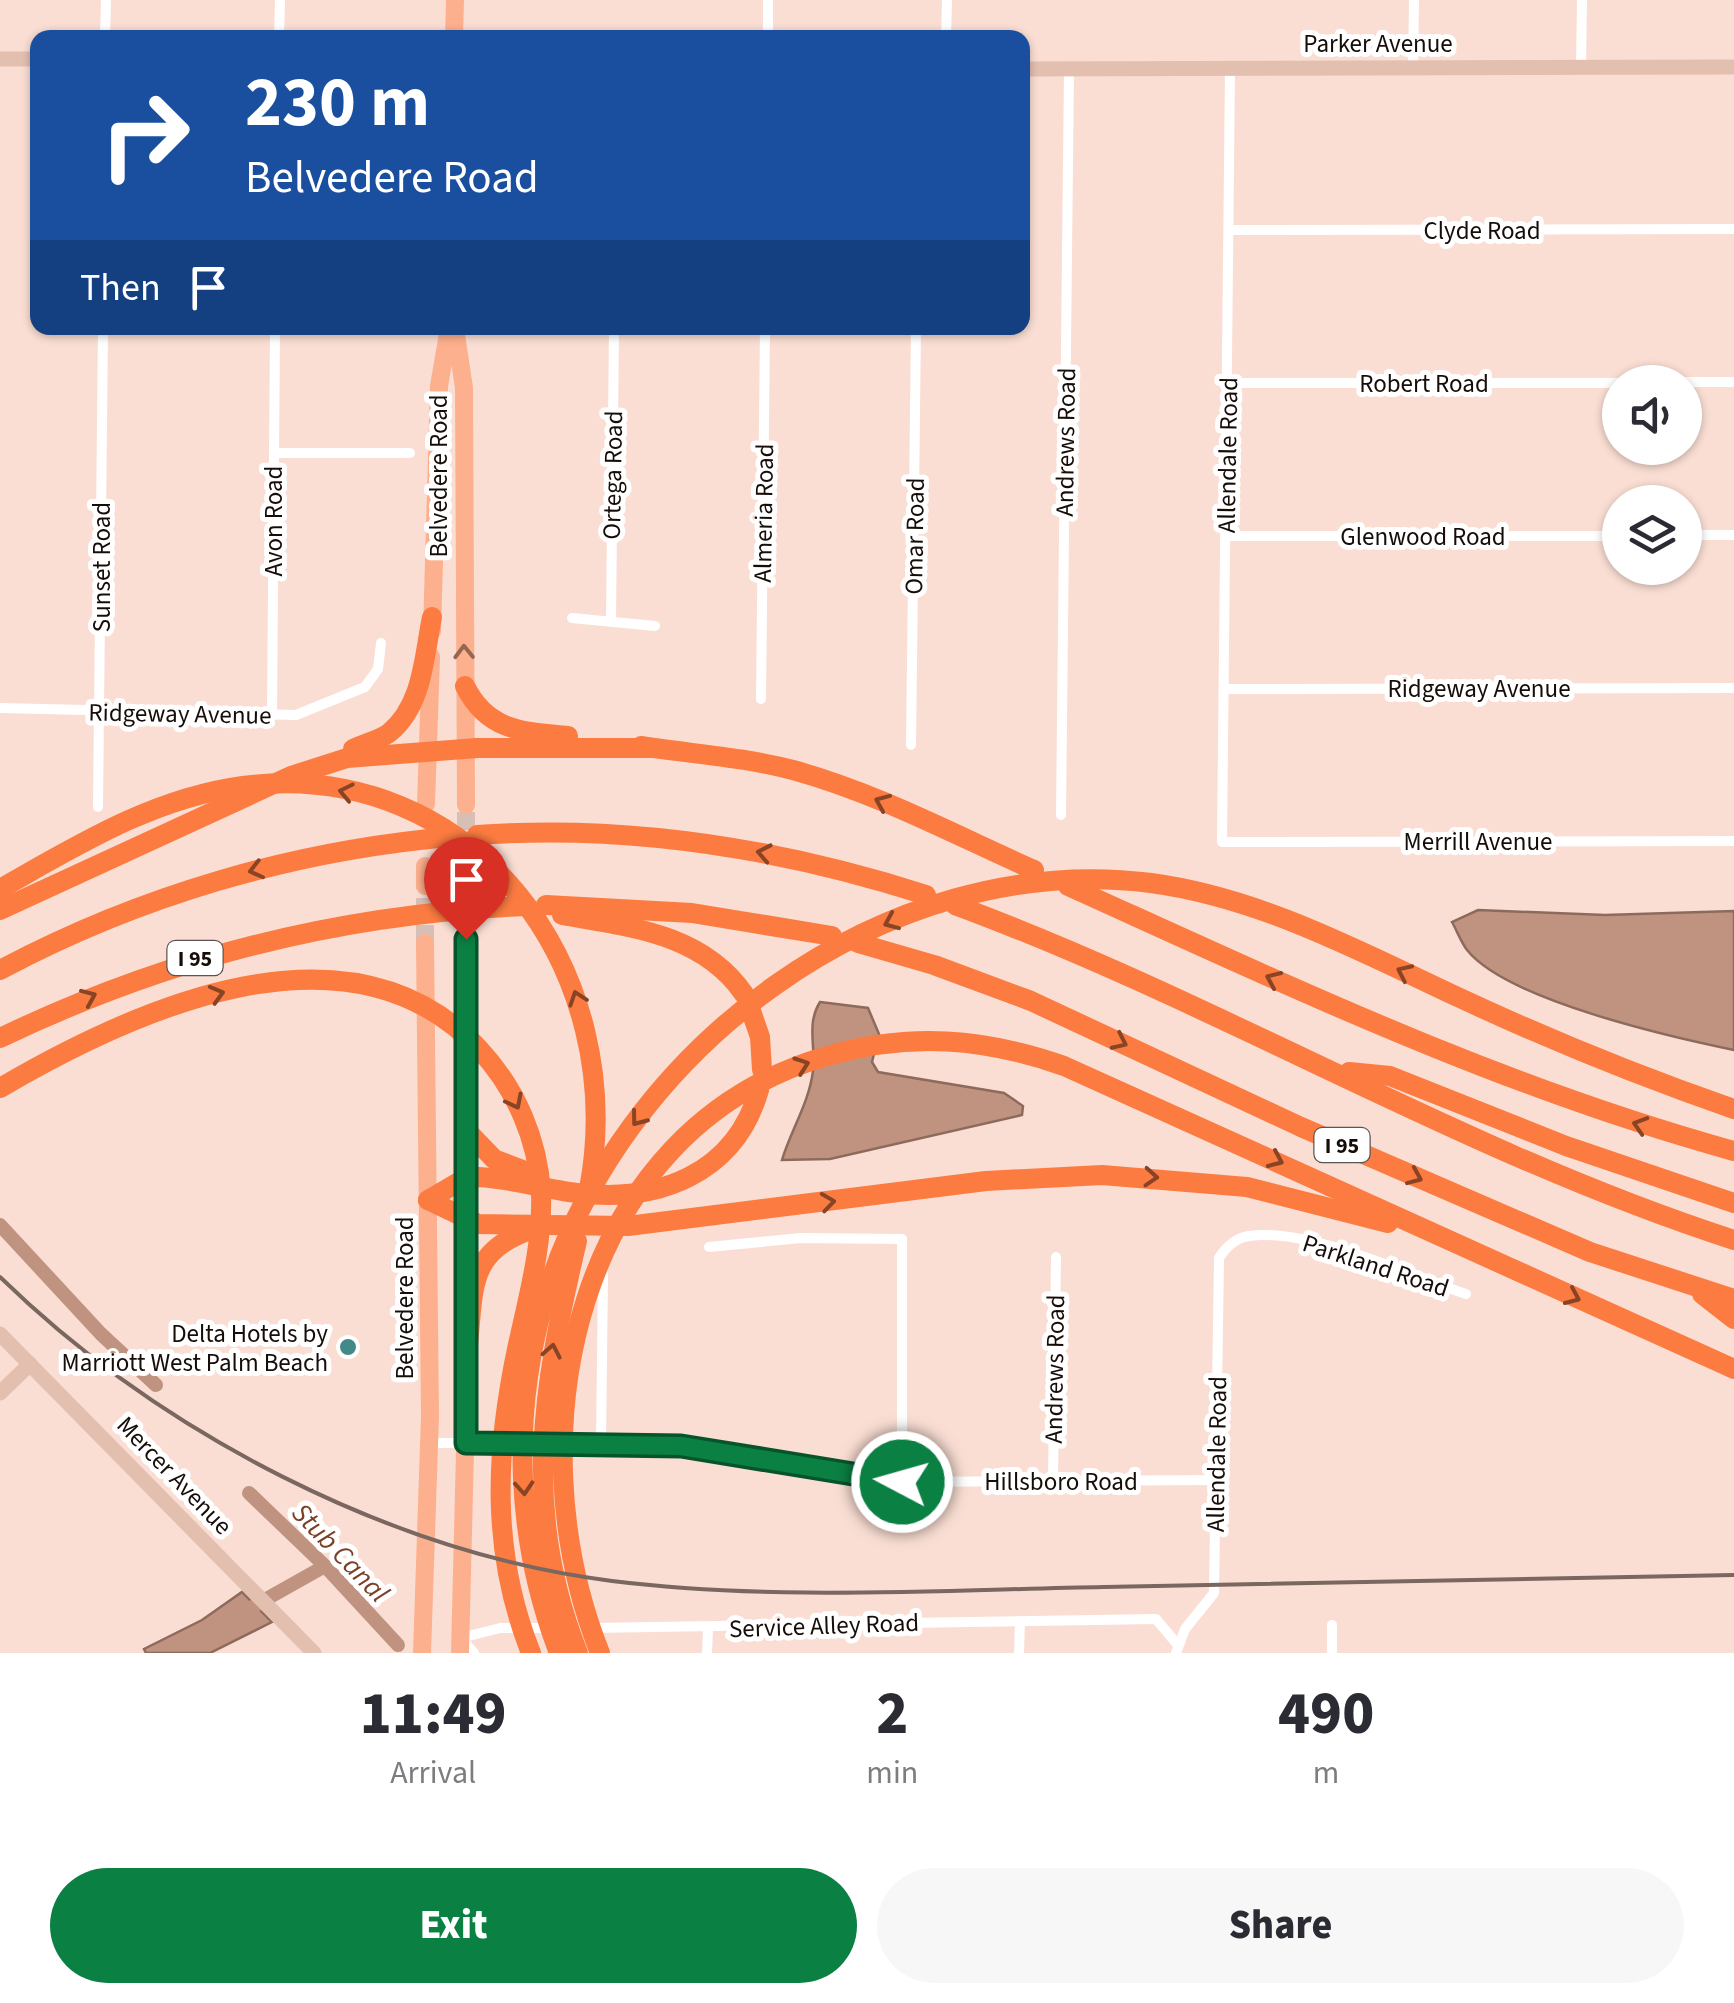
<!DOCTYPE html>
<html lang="en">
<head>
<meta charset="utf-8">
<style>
	:root { --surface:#fff; --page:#f7f7f7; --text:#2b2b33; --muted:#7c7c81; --accent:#0b8043 }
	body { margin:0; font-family:"Source Sans 3",sans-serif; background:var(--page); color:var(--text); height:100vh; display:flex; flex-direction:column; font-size:38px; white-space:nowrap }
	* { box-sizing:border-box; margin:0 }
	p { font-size:32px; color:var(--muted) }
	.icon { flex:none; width:55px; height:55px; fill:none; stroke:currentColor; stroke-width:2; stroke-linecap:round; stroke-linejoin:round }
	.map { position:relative; height:1653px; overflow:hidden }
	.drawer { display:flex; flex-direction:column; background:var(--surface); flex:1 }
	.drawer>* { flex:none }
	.guide { position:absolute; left:30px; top:30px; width:1000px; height:305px; border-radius:20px; box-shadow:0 2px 8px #0004; background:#1a4fa0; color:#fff; overflow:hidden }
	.buttons { position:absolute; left:1602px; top:365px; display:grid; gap:20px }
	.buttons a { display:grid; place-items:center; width:100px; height:100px; border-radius:50%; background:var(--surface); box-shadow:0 2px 8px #0004; font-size:50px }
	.pin { position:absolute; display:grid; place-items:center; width:85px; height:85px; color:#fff; margin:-102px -42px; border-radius:50% 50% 50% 0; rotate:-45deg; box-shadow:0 0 10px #0007 }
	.pin .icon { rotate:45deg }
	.me { position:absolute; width:110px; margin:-55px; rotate:276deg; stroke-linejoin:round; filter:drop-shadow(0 0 8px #0008) }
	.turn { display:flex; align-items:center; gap:35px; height:210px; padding:0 50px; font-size:45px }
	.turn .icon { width:130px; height:130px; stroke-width:2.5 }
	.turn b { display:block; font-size:70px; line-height:85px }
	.then { display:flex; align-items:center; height:95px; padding:0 50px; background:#0003; gap:20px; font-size:38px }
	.eta { display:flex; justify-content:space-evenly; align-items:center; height:170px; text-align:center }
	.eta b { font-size:60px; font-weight:800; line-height:70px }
	.button { display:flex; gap:20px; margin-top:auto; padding:20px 50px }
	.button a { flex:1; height:115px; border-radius:60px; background:var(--accent); color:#fff; font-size:40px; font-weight:800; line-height:115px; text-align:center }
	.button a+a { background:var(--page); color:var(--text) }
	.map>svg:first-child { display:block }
	.water { fill:#c09380; stroke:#8d6b5c; stroke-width:2.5 }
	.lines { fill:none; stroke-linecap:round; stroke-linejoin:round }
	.canal { stroke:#c09380; stroke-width:14 }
	.primary-tunnel { stroke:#d8bfb5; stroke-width:18; stroke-dasharray:18 9; stroke-linecap:butt }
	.street { stroke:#fff; stroke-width:10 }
	.secondary { stroke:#e3bfb0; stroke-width:15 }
	.primary { stroke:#fdb08d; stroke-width:18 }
	.highway { stroke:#fc7b41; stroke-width:20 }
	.rail { stroke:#796760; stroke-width:4 }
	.oneway { stroke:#956752 }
	.oneway2 { stroke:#894425 }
	.route-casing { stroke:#07532c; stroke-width:25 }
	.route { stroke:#0b8043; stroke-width:18 }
	.poi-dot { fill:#428a88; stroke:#fff; stroke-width:4 }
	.labels { text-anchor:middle; stroke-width:10; stroke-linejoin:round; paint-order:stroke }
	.shield { fill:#fff; stroke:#5c5653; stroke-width:2.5 }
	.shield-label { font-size:22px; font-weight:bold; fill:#160d09 }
	.street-label { font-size:25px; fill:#160d09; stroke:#fff }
	.poi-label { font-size:25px; fill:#160d09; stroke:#fff; text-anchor:end }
	.water-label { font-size:28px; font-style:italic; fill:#7b3f26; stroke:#fff }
</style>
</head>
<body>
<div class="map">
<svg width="1734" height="1653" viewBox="0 0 1734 1653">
	<rect width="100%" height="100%" fill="#faded3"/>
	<g class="water">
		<path d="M1478,910l127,5 129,-4v139c-63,-13 -227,-50 -267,-100 -6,-8 -10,-19 -15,-28z"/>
		<path d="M820,1002l48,6 11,26 -7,28 6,10 126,21 19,13 -1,9 -192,44 -48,1c9,-30 27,-57 31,-89 3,-24 -7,-47 7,-69z"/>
		<polygon points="242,1592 272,1622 210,1653 146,1653 144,1649 202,1620"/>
	</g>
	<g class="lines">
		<g class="canal">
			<polyline points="0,1225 101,1334 156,1385"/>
			<polyline points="249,1493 325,1566 398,1645"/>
			<polyline points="254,1606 325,1566"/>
		</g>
		<g class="primary-tunnel">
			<polyline points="466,857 466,805"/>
			<polyline points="466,939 466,883"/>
			<polyline points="425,943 425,886"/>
		</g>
		<g class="street">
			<polyline points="105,38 106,0"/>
			<polyline points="279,38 280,0"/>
			<polyline points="768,38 768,0"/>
			<polyline points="946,38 947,0"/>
			<polyline points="1413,68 1414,0"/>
			<polyline points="1581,68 1582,0"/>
			<polyline points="1230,69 1222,842 1734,841"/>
			<polyline points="1230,230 1734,229"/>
			<polyline points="1631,382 1734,382"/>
			<polyline points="1228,383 1620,383"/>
			<polyline points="274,453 410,453"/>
			<polyline points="1685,535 1734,535"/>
			<polyline points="1226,536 1620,536"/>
			<polyline points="572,618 655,626"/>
			<polyline points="611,622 614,328"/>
			<polyline points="1224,689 1734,688"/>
			<polyline points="761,699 765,328"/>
			<polyline points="0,708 296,715 365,687 378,669 381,643"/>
			<polyline points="272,715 275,328"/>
			<polyline points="911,745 916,328"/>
			<polyline points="98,807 103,328"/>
			<polyline points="1061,815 1069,69"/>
			<polyline points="709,1247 801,1238 902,1239 902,1482"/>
			<polyline points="430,1443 504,1443"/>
			<polyline points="541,1443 681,1446 887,1482 1216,1480"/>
			<polyline points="601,1443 603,1274"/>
			<polyline points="1053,1481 1056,1257"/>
			<polyline points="590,1628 1156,1619 1177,1644"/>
			<polyline points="474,1653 461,1638 500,1628 553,1628"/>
			<polyline points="707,1653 708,1629"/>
			<polyline points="1019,1653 1020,1621"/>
			<path d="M1176,1653l9,-24 29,-36 5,-335c7,-11 16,-20 30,-22 57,-9 161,39 217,58"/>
			<polyline points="1332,1653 1332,1625"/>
		</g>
		<g class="secondary">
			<polyline points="0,59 38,59"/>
			<polyline points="1022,69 1734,67"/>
			<polyline points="0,1334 314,1653"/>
			<polyline points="0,1393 30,1364"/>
		</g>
		<g class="primary">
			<polyline points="454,38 455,0"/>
			<polyline points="455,328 464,388 466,805"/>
			<polyline points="432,631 439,386 449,328"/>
			<polyline points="426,804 431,657"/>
			<polyline points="466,883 466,862"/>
			<polyline points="425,886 425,866"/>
			<polyline points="466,939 466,1304"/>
			<polyline points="422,1653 430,1416 425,943"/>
			<polyline points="460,1653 468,1330"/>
		</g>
		<g class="highway">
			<path d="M465,686c22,45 58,46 103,50"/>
			<path d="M641,746c51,8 102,11 152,24 84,23 162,65 241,100"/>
			<path d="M353,749c11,-6 25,-8 36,-16 34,-27 35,-77 43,-116"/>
			<path d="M477,835c152,-11 305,14 449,60"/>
			<path d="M1068,886c219,99 433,201 666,265"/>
			<path d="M0,889c76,-43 153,-91 243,-103 233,-29 387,186 346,403"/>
			<polyline points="546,905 692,913 832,936"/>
			<path d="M955,905c265,98 509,248 779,335"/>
			<polyline points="0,910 291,776 347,758 477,748 653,748"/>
			<path d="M562,915c67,12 140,18 182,79"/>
			<polyline points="858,943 934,965 1031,1001 1301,1127 1590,1252 1734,1299"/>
			<path d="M0,970c139,-74 292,-119 449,-133"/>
			<polyline points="751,1011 760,1037 762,1070"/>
			<path d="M0,1038c167,-80 338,-124 524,-132"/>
			<polyline points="1349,1072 1390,1076 1566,1146 1734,1203"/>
			<path d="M0,1088c135,-79 350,-178 480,-38 36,39 58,90 61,143 2,52 -13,105 -24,156 -22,104 -26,204 14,304"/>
			<polyline points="467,1131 494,1159 528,1172"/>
			<polyline points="428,1200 478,1224 628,1226 986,1181 1102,1175 1247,1187 1388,1223"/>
			<path d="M428,1200l34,-20 17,-3c33,2 65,12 98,16 81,10 158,-19 182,-103"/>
			<path d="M577,1241c-34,144 -56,269 1,412"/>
			<polyline points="1702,1294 1734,1319"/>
			<path d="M468,1344c6,-56 0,-92 62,-114"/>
			<path d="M559,1653c-43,-112 -48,-236 -15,-351 73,-252 341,-453 607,-419 111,15 210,69 309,115 90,42 181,79 274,111"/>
			<path d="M600,1653c-87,-219 -26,-524 227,-597 83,-24 157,-18 237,10l670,303"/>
		</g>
		<path class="rail" d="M0,1277c159,155 390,276 612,304 163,20 328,9 492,6 210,-4 420,-8 630,-12"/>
	</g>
	<defs><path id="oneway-chevron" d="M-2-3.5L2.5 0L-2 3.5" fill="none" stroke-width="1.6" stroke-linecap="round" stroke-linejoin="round" transform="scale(2.5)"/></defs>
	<use class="oneway" href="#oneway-chevron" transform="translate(464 652) rotate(-91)"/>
	<g class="oneway2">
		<use href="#oneway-chevron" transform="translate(346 792) rotate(-168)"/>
		<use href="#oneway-chevron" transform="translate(882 802) rotate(-157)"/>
		<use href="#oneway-chevron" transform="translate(764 853) rotate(-169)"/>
		<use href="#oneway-chevron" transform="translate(256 870) rotate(166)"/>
		<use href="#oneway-chevron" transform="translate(891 922) rotate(157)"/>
		<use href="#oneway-chevron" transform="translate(1404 972) rotate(-155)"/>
		<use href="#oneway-chevron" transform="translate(1273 979) rotate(-156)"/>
		<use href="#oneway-chevron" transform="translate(217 994) rotate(-16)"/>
		<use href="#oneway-chevron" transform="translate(89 997) rotate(-23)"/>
		<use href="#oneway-chevron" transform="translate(577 998) rotate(-109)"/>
		<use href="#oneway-chevron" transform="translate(1120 1042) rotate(25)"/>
		<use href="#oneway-chevron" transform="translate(802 1065) rotate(-20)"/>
		<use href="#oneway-chevron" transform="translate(515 1102) rotate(63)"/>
		<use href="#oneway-chevron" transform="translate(638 1119) rotate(127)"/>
		<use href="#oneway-chevron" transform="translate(1640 1125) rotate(-163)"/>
		<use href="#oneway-chevron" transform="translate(1276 1160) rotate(24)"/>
		<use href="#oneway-chevron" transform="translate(1151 1177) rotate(4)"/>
		<use href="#oneway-chevron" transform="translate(1415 1177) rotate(23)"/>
		<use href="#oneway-chevron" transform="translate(828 1202) rotate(-8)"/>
		<use href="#oneway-chevron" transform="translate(1573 1297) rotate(24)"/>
		<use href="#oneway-chevron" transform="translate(552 1351) rotate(-79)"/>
		<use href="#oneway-chevron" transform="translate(524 1488) rotate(86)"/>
	</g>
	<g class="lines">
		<defs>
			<polyline id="route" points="466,939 466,1443 681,1446 902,1482"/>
		</defs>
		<use href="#route" class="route-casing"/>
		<use href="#route" class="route"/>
	</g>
	<circle class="poi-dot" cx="348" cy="1347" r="10"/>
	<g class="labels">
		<g class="shield">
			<rect x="167.5" y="941" width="55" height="34" rx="8"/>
			<rect x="1314.5" y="1128" width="55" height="34" rx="8"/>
		</g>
		<g class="shield-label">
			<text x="195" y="966">I 95</text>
			<text x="1342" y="1153">I 95</text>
		</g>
		<g class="street-label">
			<text x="1378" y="52">Parker Avenue</text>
			<text x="1482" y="239">Clyde Road</text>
			<text x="1424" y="392">Robert Road</text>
			<text transform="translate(1065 442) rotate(-89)" y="9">Andrews Road</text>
			<text transform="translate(1227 455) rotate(-89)" y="9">Allendale Road</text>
			<text transform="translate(612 475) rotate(-89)" y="9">Ortega Road</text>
			<text transform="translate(438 476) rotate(-90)" y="9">Belvedere Road</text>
			<text transform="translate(763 513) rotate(-89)" y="9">Almeria Road</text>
			<text transform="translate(273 521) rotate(-90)" y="9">Avon Road</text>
			<text transform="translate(914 536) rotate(-89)" y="9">Omar Road</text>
			<text x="1423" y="545">Glenwood Road</text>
			<text transform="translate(101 567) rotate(-90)" y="9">Sunset Road</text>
			<text x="1479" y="697">Ridgeway Avenue</text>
			<text transform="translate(180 713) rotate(1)" y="9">Ridgeway Avenue</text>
			<text x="1478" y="850">Merrill Avenue</text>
			<text transform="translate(1376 1265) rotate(18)" y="9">Parkland Road</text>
			<text transform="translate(404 1298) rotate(-90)" y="9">Belvedere Road</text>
			<text transform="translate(1054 1369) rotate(-89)" y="9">Andrews Road</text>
			<text transform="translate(1216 1454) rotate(-89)" y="9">Allendale Road</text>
			<text transform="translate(175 1475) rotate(46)" y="9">Mercer Avenue</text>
			<text x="1061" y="1490">Hillsboro Road</text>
			<text transform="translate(824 1625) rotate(-2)" y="9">Service Alley Road</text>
		</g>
		<g class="poi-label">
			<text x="328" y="1342">Delta Hotels by<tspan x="328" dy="29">Marriott West Palm Beach</tspan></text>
		</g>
		<g class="water-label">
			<text transform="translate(341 1552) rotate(46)" y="10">Stub Canal</text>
		</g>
	</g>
</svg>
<div class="buttons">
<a><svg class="icon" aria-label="sound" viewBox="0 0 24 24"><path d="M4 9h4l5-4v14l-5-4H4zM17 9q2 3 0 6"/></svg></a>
<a><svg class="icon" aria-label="layers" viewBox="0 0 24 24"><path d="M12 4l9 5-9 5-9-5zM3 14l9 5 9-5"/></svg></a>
</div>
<div class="pin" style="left:466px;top:939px;background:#d93025"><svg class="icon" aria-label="arrive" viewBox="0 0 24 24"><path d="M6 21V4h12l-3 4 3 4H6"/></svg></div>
<svg class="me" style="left:902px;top:1482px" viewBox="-20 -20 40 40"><circle r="17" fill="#0b8043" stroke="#fff" stroke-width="3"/><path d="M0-11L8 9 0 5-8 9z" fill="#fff"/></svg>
<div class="guide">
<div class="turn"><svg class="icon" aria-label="right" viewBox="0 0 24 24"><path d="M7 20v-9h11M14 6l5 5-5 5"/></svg><div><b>230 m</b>Belvedere Road</div></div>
<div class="then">Then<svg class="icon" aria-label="arrive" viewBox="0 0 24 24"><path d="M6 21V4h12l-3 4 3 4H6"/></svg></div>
</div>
</div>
<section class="drawer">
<div class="eta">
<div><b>11:49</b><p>Arrival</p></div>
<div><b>2</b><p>min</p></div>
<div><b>490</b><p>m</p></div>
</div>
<div class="button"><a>Exit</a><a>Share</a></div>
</section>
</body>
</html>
